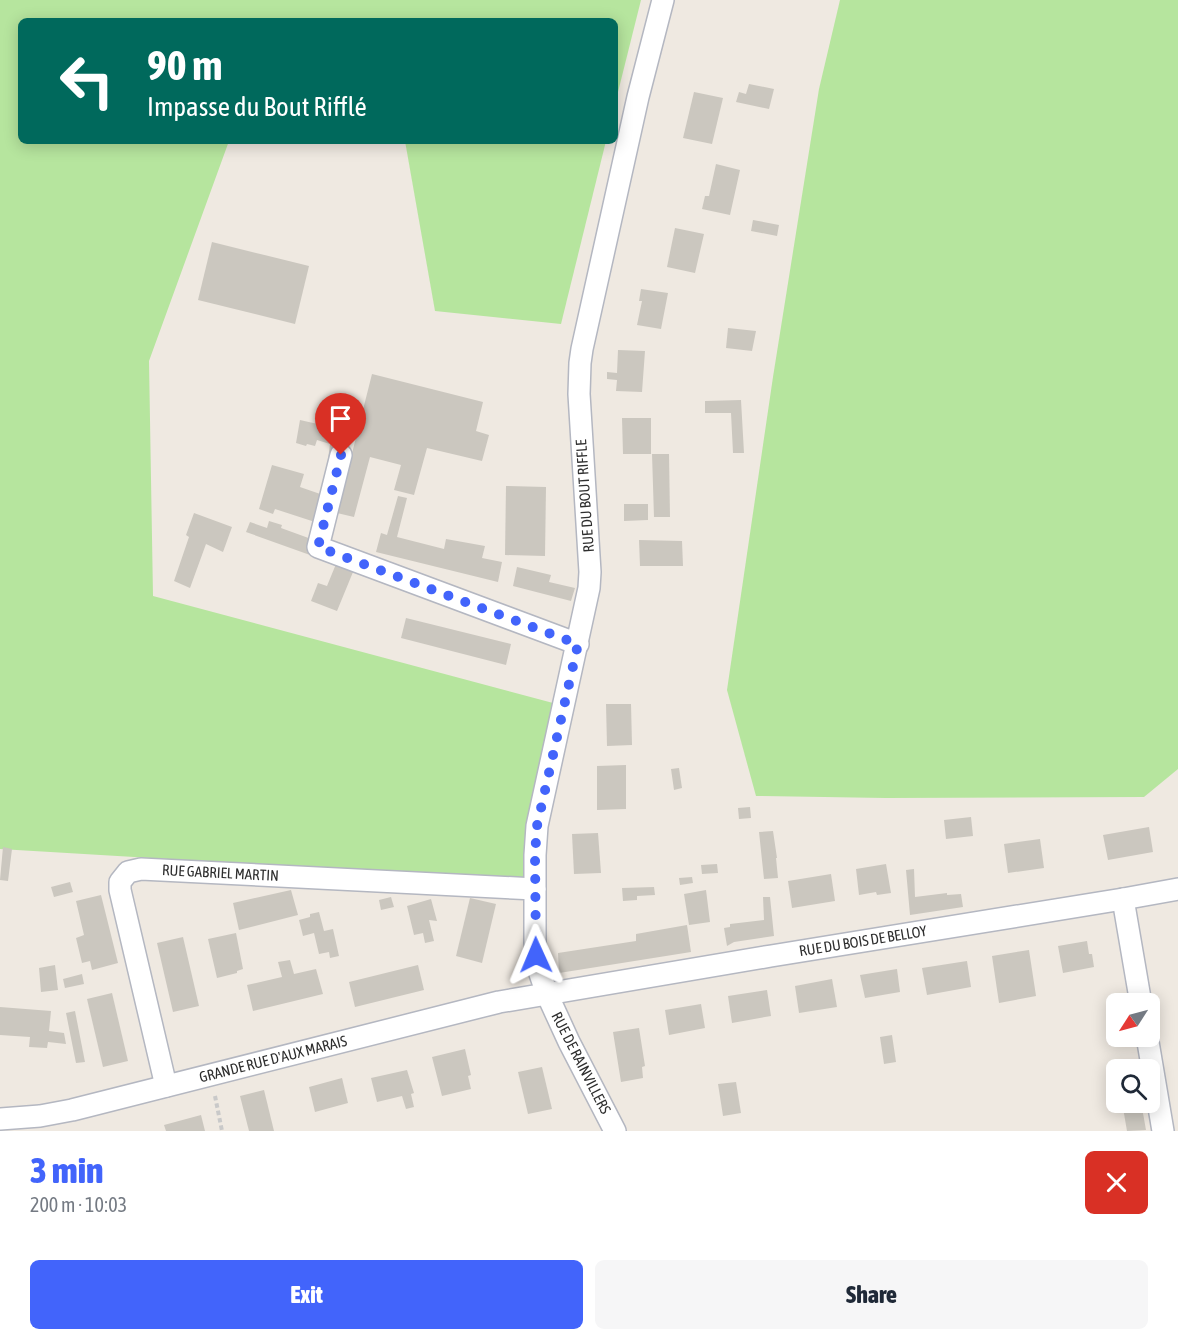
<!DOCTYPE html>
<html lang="en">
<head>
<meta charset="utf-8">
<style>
	:root { --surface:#fff; --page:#f6f6f7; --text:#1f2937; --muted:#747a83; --accent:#4264fb }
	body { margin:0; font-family:"Asap Condensed",sans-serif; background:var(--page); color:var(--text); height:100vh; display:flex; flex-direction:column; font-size:22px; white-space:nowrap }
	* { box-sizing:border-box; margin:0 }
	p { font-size:20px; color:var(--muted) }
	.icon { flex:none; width:33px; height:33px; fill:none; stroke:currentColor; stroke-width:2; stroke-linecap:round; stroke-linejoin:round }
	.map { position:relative; height:1131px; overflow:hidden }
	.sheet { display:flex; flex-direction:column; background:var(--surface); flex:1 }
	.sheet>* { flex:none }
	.banner { position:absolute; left:18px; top:18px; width:600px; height:126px; border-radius:9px; box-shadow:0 3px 15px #0003; background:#00695c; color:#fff; overflow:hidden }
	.needle { width:39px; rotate:234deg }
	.controls { position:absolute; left:1106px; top:993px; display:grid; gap:12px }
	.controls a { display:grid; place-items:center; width:54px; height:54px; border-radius:9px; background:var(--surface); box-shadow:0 3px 15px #0003; font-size:30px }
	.pin { position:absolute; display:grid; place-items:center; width:51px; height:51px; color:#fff; margin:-62px -26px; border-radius:50% 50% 50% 0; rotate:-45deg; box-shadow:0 0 6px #0007 }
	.pin .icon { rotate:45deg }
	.me { position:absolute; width:66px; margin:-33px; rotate:359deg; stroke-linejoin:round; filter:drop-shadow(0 0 4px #0008) }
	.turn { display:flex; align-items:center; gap:21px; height:126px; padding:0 30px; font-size:27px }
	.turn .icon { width:78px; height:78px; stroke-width:2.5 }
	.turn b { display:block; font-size:42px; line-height:51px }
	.round { display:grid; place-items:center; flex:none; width:63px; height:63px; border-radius:9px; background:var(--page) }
	.headline { display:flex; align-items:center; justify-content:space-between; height:102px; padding:0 30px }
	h1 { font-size:36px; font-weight:800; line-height:45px; color:var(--accent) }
	.primary-button { display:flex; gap:12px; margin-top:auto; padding:12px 30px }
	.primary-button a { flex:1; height:69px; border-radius:9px; background:var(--accent); color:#fff; font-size:24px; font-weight:800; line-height:69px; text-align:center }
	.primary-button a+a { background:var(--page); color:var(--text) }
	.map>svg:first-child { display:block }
	.green { fill:#b6e59e }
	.building { fill:#cbc7bf }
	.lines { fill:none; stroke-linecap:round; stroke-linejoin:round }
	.street-casing { stroke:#b4b7c1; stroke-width:24 }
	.path { stroke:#c9c9c9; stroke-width:4; stroke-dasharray:4.5 3; stroke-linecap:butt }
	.street { stroke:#fff; stroke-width:21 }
	.route { stroke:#4264fb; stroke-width:10; stroke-dasharray:0 18 }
	.labels { text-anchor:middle; stroke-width:4.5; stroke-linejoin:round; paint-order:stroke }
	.street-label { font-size:15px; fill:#2e2e2e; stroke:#fff }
</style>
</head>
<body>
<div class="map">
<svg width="1178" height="1131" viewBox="0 0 1178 1131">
	<rect width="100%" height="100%" fill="#efe9e1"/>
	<g class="green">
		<polygon points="0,0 641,0 615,104 615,21 21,21 21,141 229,141 149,361 153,596 553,703 524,880 0,849"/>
		<polygon points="840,0 1178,0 1178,769 1144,797 886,798 756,796 727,690 773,377 819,89"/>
		<polygon points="405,141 606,141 561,324 435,311"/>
	</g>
	<g class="building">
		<polygon points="749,84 774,89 769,109 736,102 739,92 746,94"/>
		<polygon points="694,92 723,98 712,144 683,138"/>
		<polygon points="716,164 740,170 730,215 702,209 705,196 709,196"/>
		<polygon points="753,220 779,225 777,236 751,231"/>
		<polygon points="675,228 704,234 695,273 667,267"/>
		<polygon points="212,242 309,266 295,324 198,300"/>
		<polygon points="641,289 668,293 661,329 637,325 642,301 639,301"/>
		<polygon points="728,328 756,331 752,351 726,348"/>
		<polygon points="618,350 645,351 642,392 616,391 617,380 607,379 607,372 617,373"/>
		<polygon points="372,374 483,402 476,431 489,435 482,461 427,448 414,495 394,490 401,465 370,457 354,517 337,513"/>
		<polygon points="741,400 744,453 733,453 731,413 705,413 705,401"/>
		<polygon points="622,418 651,418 651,454 623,454"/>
		<polygon points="300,420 344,430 336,461 328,459 330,444 317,440 315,446 307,444 306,446 296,443"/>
		<polygon points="652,454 669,454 670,517 654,517"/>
		<polygon points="272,465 304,474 300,487 326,496 318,523 275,509 273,514 259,509"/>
		<polygon points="506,486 546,487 545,556 505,555"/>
		<polygon points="398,496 407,498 397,537 444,549 446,539 485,546 482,558 502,562 498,582 376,552 381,533 387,535"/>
		<polygon points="624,504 648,504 648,520 624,521"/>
		<polygon points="194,513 232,527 223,552 206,544 190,588 174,581 189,537 186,535"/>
		<polygon points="269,521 282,525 281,528 314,540 310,555 246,532 250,522 267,528"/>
		<polygon points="639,540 682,541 683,566 640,566"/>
		<polygon points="336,564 353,572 337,611 311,601 318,583 327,586"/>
		<polygon points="517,567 551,575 549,582 575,588 571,601 513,586"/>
		<polygon points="406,618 511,644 506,665 401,638"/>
		<polygon points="606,704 631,704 632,745 607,746"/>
		<polygon points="626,765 626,809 597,810 597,766"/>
		<polygon points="679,768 682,788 674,790 671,769"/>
		<polygon points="750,807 751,818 739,819 738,808"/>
		<polygon points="971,817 973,836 946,839 944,820"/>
		<polygon points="1149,827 1153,852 1108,860 1103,835"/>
		<polygon points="773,831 777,858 776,858 778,878 764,879 759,832"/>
		<polygon points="598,833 601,873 574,874 572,834"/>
		<polygon points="1040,839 1044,868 1008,873 1004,844"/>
		<polygon points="3,847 12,849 8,881 0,880"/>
		<polygon points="717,864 718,873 702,874 701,865"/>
		<polygon points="886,864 891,893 877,895 876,892 859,895 856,869"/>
		<polygon points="914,869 915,897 947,893 947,895 961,894 963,907 910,915 906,870"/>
		<polygon points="831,874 835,901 792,908 788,881"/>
		<polygon points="692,877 693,883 680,885 679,878"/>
		<polygon points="70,882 73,892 54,897 51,887"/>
		<polygon points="654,887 655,895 637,896 637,900 623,901 622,888"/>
		<polygon points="291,890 298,915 239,930 233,903"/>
		<polygon points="706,890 710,922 689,925 684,894"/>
		<polygon points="101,895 118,963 92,970 90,961 82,963 76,938 84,935 76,901"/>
		<polygon points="391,897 394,907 381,910 379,900"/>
		<polygon points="763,897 770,897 774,936 734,942 727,946 724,928 730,927 730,924 764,920"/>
		<polygon points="470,898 496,904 482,963 456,956"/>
		<polygon points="431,899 437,921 429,920 434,941 425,943 423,933 414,935 407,906"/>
		<polygon points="319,912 324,931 333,929 339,956 330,958 329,952 319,954 314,933 303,936 299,920 310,917 310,914"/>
		<polygon points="687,925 691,952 559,973 558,953 636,941 636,934"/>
		<polygon points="236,933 243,969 237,971 237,973 217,978 208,939"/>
		<polygon points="183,937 199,1006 173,1012 157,943"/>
		<polygon points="1087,941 1089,954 1092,954 1094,967 1063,973 1058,946"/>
		<polygon points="1029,950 1036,996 999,1003 992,956"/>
		<polygon points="290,960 294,974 316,969 323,994 253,1011 247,985 282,977 278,962"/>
		<polygon points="967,961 971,987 927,995 922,968"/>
		<polygon points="55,965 58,990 41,992 39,968"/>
		<polygon points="418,965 424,990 355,1007 349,982"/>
		<polygon points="897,969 900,992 865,998 860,975"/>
		<polygon points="82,974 84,984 65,988 63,979"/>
		<polygon points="832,979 837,1007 799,1013 795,986"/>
		<polygon points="767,990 771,1016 732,1023 728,996"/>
		<polygon points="112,993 128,1061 103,1067 87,999"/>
		<polygon points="701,1004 705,1028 669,1035 665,1010"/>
		<polygon points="0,1007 51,1011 49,1031 64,1033 66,1044 48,1042 47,1048 29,1047 30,1037 0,1035"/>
		<polygon points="75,1011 85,1062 76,1063 66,1013"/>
		<polygon points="639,1028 645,1066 642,1067 643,1078 621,1082 613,1032"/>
		<polygon points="892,1035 896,1062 884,1064 880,1037"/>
		<polygon points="465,1049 471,1075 468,1076 471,1089 442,1096 432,1057"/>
		<polygon points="542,1067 552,1109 528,1114 518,1072"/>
		<polygon points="407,1070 414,1093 411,1094 414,1107 406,1109 402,1096 377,1102 371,1078"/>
		<polygon points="342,1078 348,1103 315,1112 309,1087"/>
		<polygon points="736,1082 741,1113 723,1116 718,1084"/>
		<polygon points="264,1090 274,1131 249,1131 240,1096"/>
		<polygon points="1122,1102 1141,1102 1146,1130 1127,1131"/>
		<polygon points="201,1115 205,1131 166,1131 164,1125"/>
	</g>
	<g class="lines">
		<defs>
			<g id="street">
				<polyline points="341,455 318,547 578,644"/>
				<polyline points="1123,899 1141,1004"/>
				<polyline points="1147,1036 1163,1131"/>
				<path id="s1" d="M166,1086l-46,-196v-8l8,-10 13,-3 394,20"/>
				<path id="s2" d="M0,1119l40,-3 32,-6 427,-108 272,-46 352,-57 55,-10"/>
				<polyline points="615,1131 569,1042 547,994 537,965 535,942 535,855 537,826 589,588 590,572 579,394 580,363 582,349 638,97 663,0"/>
			</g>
		</defs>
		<use href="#street" class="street-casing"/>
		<polyline class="path" points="215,1096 222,1131"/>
		<use href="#street" class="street"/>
	</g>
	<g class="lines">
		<polyline class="route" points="341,455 318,547 578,644 537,826 535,855 536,955"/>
	</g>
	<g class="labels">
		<g class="street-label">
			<text transform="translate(585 496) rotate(-94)" y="5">RUE DU BOUT RIFFLE</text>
			<text dy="5" stroke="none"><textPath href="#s1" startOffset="315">RUE GABRIEL MARTIN</textPath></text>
			<text dy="5" stroke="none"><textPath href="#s2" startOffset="882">RUE DU BOIS DE BELLOY</textPath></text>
			<text dy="5" stroke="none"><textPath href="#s2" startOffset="280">GRANDE RUE D'AUX MARAIS</textPath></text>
			<text transform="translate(581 1063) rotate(63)" y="5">RUE DE RAINVILLERS</text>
		</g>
	</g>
</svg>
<div class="controls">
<a><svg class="needle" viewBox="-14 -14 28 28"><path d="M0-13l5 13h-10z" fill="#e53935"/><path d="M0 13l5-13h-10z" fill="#747a83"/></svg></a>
<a><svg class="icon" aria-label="search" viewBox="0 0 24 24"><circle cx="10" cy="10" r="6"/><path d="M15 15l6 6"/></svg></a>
</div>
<div class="pin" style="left:341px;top:455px;background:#d93025"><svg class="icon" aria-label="arrive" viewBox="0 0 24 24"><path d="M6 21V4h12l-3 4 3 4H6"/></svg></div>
<svg class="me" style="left:536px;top:955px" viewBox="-20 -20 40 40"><path d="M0-17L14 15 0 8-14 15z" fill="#4264fb" stroke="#fff" stroke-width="4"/></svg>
<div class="banner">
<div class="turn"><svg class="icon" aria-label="left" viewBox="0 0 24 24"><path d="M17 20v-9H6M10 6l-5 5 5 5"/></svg><div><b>90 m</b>Impasse du Bout Rifflé</div></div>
</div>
</div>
<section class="sheet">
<div class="headline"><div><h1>3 min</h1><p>200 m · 10:03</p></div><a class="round" style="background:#d93025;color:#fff"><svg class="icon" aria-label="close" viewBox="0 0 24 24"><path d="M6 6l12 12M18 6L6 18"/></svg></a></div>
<div class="primary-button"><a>Exit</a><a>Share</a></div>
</section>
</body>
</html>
